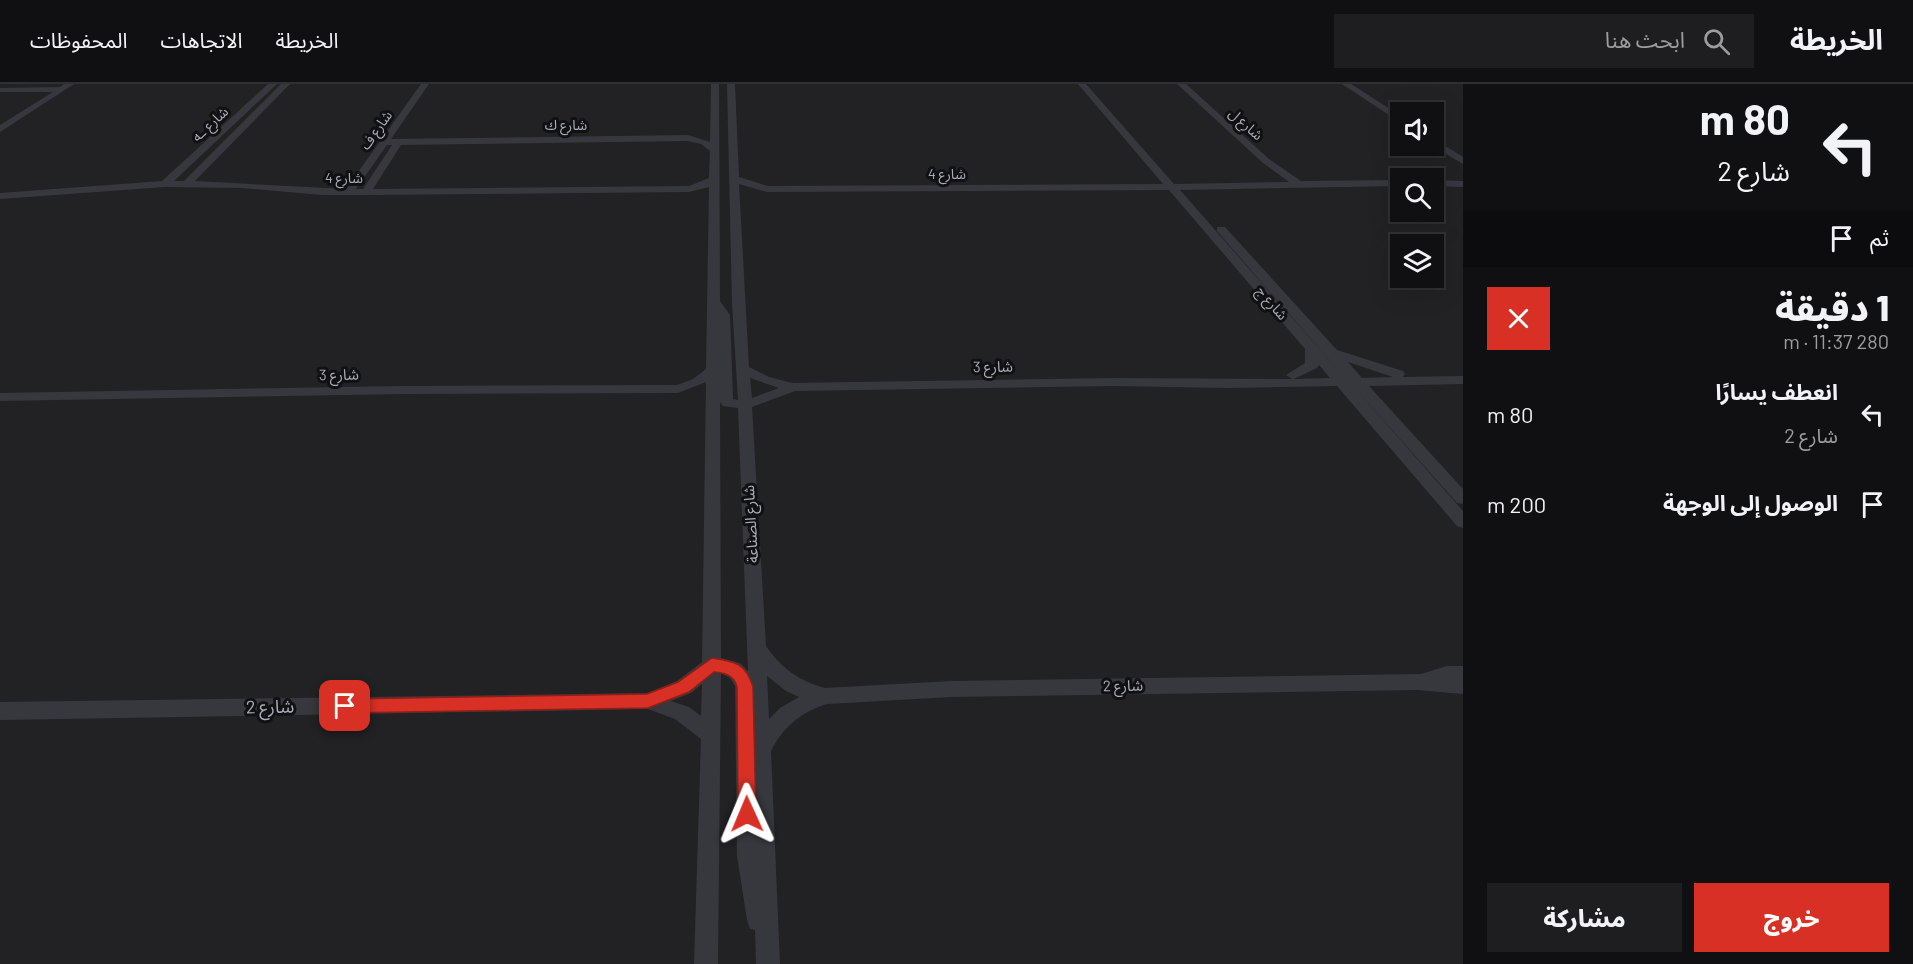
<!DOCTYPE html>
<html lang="ar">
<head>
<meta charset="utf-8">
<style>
	:root { --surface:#101012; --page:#1e1e20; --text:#f1f3f6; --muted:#9c9d9f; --line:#303032; --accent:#d93025 }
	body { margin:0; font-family:Barlow,"Noto Sans Arabic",sans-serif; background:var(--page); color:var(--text); direction:rtl; height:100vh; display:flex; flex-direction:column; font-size:22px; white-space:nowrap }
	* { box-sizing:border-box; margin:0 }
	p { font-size:20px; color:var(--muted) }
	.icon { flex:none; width:33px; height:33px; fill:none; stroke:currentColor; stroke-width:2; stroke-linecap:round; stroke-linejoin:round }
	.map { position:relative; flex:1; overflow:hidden; direction:ltr }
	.details { display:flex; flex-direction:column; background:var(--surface); width:450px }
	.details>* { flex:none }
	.banner { background:#101012; color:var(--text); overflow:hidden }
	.controls { position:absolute; left:1390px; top:18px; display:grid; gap:12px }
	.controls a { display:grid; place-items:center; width:54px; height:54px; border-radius:0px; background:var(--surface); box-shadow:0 6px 24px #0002,0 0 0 2px var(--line); font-size:30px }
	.pin { position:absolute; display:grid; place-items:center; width:51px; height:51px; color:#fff; margin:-26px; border-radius:12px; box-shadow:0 3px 9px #0006 }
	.me { position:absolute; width:66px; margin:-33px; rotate:359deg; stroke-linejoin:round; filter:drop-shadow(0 0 4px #0008) }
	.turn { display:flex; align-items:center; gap:21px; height:126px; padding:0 24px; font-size:27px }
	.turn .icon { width:78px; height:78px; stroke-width:2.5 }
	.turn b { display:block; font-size:42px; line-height:51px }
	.then { display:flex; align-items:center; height:57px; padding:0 24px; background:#0003; gap:12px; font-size:22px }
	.round { display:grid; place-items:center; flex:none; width:63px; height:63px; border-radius:0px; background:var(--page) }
	.headline { display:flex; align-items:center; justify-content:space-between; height:102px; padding:0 24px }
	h1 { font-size:36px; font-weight:800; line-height:45px }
	.action { display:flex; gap:12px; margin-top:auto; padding:12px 24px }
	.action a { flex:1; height:69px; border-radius:0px; background:var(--accent); color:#fff; font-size:24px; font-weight:800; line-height:69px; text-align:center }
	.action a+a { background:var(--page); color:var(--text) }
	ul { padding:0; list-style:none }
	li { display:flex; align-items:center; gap:18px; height:90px; padding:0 24px }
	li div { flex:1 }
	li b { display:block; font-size:22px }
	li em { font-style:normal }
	header { display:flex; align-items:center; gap:36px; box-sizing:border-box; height:84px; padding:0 30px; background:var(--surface); border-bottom:2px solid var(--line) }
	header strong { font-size:28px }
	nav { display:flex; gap:33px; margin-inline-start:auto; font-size:21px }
	.search { width:420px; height:54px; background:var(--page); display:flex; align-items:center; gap:15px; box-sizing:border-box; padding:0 21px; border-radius:0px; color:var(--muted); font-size:22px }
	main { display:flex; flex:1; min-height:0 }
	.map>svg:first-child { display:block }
	.built { fill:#222225; fill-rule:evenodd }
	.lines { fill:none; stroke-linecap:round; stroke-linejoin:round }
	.minor { fill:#37383d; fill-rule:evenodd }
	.route { fill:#d93025; stroke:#8d1f18; stroke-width:1.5 }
	.labels { text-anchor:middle; stroke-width:6; stroke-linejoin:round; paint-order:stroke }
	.far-street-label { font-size:14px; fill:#a8adb8; stroke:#111113 }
	.street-label { font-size:15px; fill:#a8adb8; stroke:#111113 }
	.near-street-label { font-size:18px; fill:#a8adb8; stroke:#111113 }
</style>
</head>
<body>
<header>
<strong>الخريطة</strong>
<div class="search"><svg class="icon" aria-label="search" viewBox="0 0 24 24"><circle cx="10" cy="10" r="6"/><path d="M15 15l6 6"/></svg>ابحث هنا</div>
<nav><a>الخريطة</a><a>الاتجاهات</a><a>المحفوظات</a></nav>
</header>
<main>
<section class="details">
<div class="banner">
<div class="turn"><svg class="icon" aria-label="left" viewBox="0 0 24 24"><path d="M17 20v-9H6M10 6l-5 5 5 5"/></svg><div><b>80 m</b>شارع 2</div></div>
<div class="then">ثم<svg class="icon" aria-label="arrive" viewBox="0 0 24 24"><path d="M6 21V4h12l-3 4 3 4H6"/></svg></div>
</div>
<div class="headline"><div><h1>1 دقيقة</h1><p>280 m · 11:37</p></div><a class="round" style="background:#d93025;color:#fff"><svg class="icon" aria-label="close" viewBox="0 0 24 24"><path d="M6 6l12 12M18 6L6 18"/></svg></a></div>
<ul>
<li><svg class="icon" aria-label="left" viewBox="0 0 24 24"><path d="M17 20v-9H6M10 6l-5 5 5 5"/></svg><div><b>انعطف يسارًا</b><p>شارع 2</p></div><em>80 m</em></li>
<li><svg class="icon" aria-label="arrive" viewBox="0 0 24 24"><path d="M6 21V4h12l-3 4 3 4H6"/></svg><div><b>الوصول إلى الوجهة</b></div><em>200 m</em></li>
</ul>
<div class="action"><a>خروج</a><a>مشاركة</a></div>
</section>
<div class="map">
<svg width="1463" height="880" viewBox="0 0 1463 880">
	<rect width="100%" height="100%" fill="#161618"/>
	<path class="built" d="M0,0h1463v880h-1463zM1401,28h33v34h-33zM1401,94h33v34h-33zM1401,160h33v34h-33z"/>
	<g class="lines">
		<g class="minor">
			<polygon points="64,0 74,0 0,48 0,41 53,8 0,8 0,4 60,3"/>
			<path d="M268,0h9l-103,97h10l97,-97h9l-95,97 151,8 75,-105h8l-38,55 297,-4 22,7 1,-58h8l1,217 10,14 3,84 5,1 -6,-97 -5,-219h8l4,93 29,9 395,-2 -85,-100h8l88,100 115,-2 -26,-19 -86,-79h9l83,75 32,22 100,-1v6l-221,4 165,188 -128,-147v-4h8l112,123 66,21 2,3 -2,3 60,-1v8l-94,2 94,103v15l-6,-1 -104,-117 110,125v17l-6,-2 -120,-140 -110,2 -112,-2 -320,5 -43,16 14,239c15,22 33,35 59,42l127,-7 469,-7 26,-8h16v28l-45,-4 -466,7 -125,7c-26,8 -44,23 -56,47l9,213h-24l-1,-34 -5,-1 -3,-9 -10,-64 -2,-170 -5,-8 -9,-5 -3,291h-24l7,-225 -26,-20 -27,-10 -648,11v-18l647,-9 30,-12 25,-19 4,-280 -28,11 -274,1 -404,7v-8l404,-7 273,-1 16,-6 13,-10 3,-182 -20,5 -323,3h-44l-79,-7 -78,-1 -165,12v-6l162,-12zM688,57l13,3 9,7 -1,27 -20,8 -316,3 28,-44zM387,61h5l-29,44h-7zM739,100l28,8 402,-2 136,159v14l-19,12 6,4 -177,-1 -323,5 -23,-6 -20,-10zM1348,278l45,15h1l-32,1zM1319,281l11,13 -36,1 23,-11zM750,294l29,10 -27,10zM720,318l3,4 15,2 10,263 -8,-8 -19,-5zM767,592l19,15 13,6 -19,11 -11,11zM702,600l-1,32 -12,-9 -18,-6 20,-8z"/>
			<polygon points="1342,0 1351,0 1401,32 1401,39"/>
			<polygon points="1434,55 1463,73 1463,80 1433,62"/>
			<polygon points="1434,96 1463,97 1463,103 1434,102"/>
		</g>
	</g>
	<path class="route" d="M712,574c22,3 34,5 41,29l3,127 -3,6 -6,3 -7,-3 -2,-6 -1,-127c-3,-12 -12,-14 -23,-15l-25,20 -41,16 -303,5 -6,-2 -2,-5 2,-5 6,-2 302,-5 31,-12z"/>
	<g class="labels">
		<g class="far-street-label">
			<text transform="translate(210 40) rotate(-43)" y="5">شارع ـه</text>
			<text transform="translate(1246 40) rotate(42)" y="5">شارع ل</text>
			<text x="566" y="46">شارع ك</text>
			<text transform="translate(376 46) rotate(-55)" y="5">شارع ف</text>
			<text x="947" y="95">شارع 4</text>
			<text x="344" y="99">شارع 4</text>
			<text transform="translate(1272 219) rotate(49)" y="5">شارع ج</text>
		</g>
		<g class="street-label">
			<text transform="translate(993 283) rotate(-1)" y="5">شارع 3</text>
			<text transform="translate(339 291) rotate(-1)" y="5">شارع 3</text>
			<text transform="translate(751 440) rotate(-93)" y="5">شارع الصناعة</text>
			<text transform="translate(1123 602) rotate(-1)" y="5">شارع 2</text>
		</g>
		<g class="near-street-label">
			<text transform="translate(270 623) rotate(-1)" y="6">شارع 2</text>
		</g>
	</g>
</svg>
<div class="controls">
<a><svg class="icon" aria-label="sound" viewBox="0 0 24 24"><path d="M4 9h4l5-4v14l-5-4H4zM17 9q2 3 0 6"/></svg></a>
<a><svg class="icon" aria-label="search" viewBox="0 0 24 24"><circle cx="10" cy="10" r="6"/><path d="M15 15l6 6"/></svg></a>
<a><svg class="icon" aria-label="layers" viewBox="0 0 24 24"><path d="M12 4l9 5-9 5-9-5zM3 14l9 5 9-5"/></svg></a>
</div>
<div class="pin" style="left:345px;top:622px;background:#d93025"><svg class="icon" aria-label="arrive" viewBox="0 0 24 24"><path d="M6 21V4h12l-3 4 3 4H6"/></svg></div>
<svg class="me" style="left:747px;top:730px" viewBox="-20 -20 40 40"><path d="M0-17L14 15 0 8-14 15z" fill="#d93025" stroke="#fff" stroke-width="4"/></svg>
</div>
</main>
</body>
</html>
